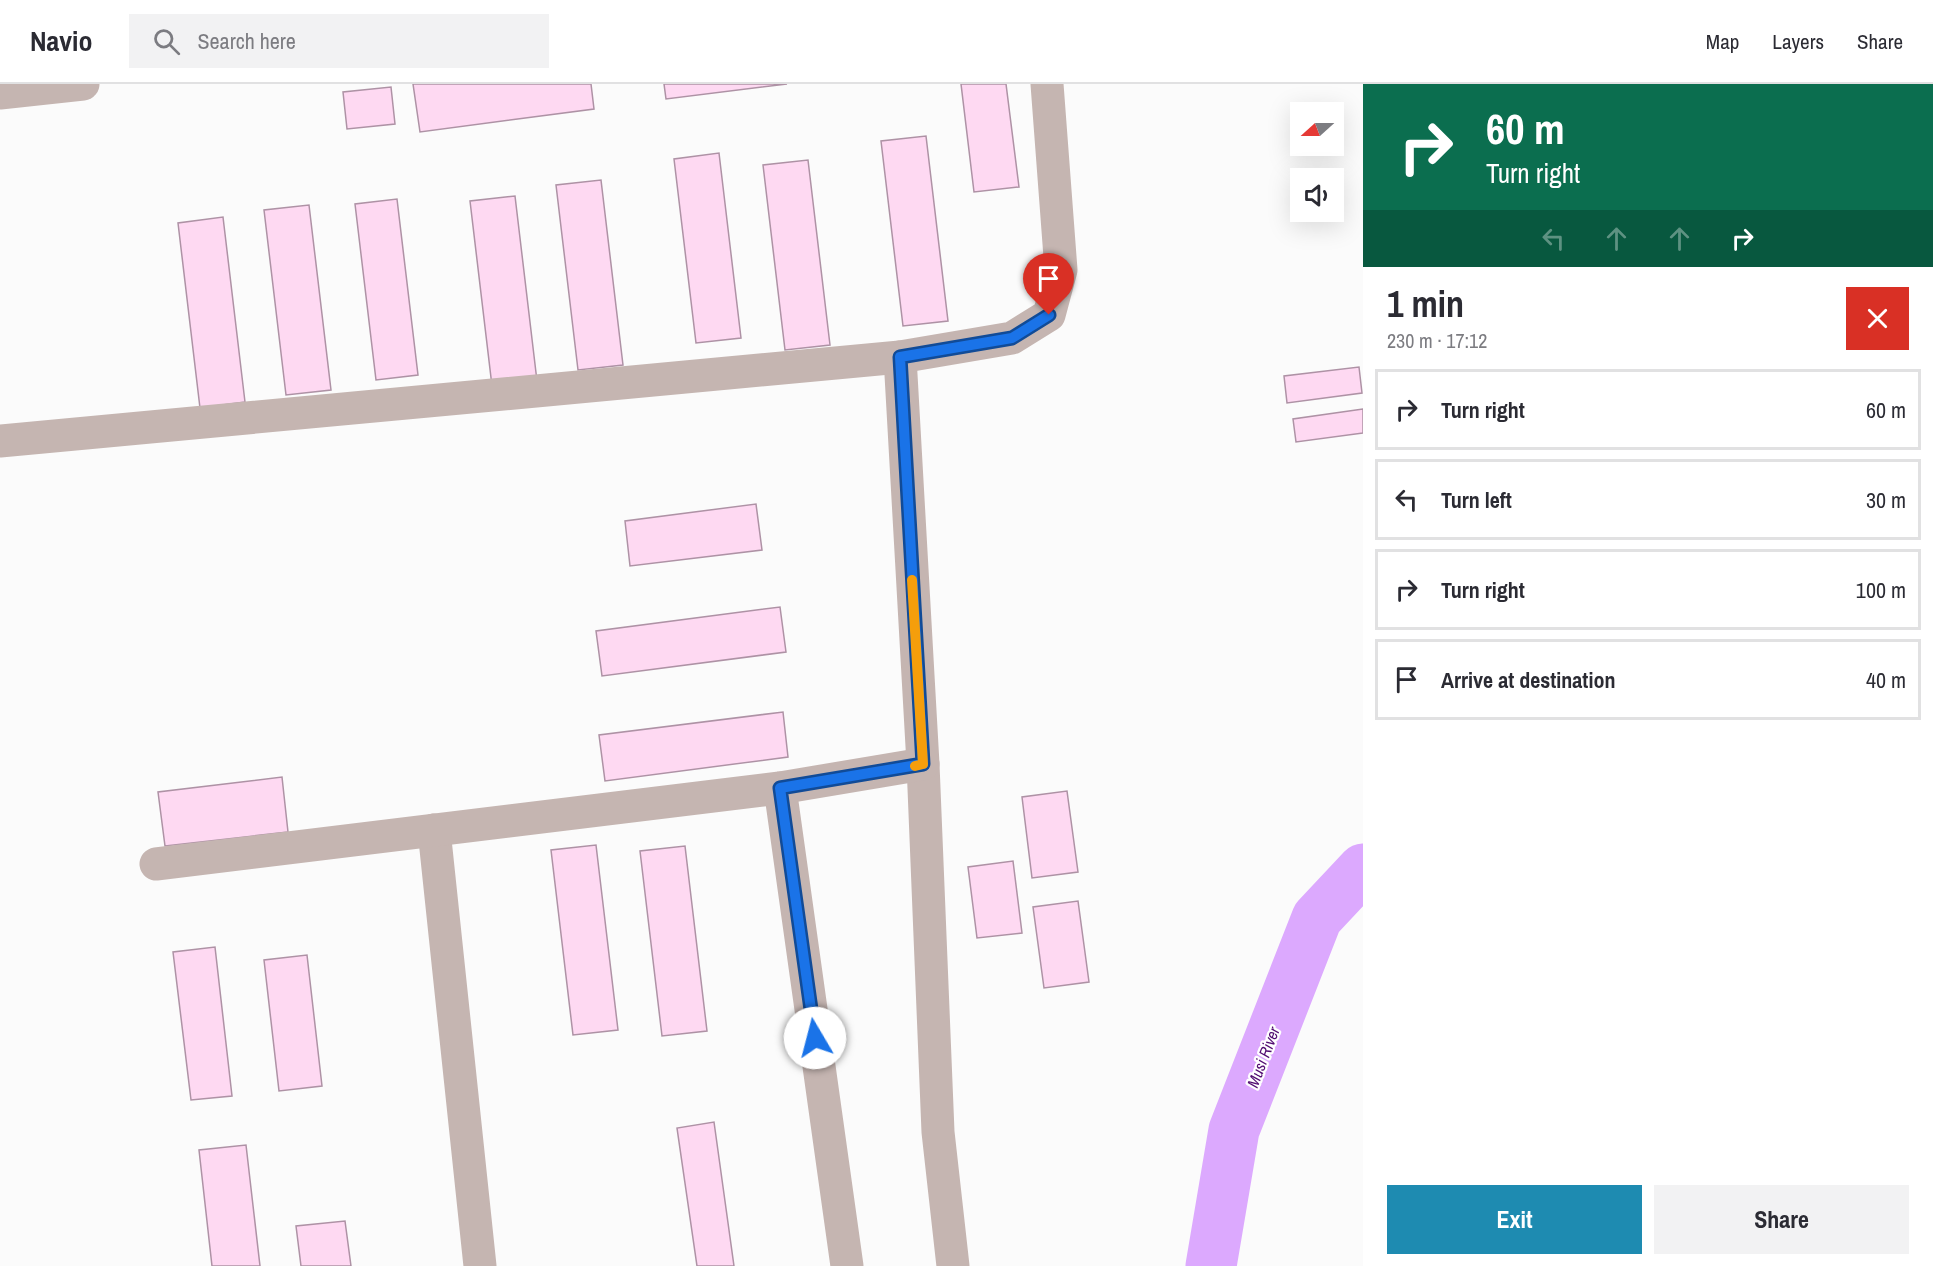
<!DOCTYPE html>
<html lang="en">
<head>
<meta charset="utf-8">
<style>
	:root { --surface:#fff; --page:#f2f2f3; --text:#2b2b33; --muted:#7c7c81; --line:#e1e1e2; --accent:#1e8bb1 }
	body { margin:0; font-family:"Archivo Narrow",sans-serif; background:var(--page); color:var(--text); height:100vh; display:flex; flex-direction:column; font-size:22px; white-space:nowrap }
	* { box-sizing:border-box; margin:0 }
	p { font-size:20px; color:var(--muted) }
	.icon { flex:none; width:33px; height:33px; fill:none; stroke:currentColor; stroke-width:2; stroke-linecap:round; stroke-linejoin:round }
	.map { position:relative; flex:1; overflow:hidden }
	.sheet { display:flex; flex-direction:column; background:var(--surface); width:570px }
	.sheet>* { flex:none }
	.banner { background:#0b6e4f; color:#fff; overflow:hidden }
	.needle { width:39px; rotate:249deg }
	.buttons { position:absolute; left:1290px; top:18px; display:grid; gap:12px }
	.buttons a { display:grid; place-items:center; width:54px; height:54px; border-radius:0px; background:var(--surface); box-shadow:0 6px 24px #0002; font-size:30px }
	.pin { position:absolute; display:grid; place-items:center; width:51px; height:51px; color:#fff; margin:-62px -26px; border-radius:50% 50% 50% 0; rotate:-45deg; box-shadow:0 0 6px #0007 }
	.pin .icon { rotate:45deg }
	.me { position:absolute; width:66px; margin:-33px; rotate:352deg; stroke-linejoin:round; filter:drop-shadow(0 0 4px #0008) }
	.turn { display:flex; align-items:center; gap:21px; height:126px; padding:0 24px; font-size:27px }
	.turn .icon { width:78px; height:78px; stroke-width:2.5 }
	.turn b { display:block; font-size:42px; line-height:51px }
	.lanes { display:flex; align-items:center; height:57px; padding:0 24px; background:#0003; justify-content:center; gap:30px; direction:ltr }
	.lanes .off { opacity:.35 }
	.round { display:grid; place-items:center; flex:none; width:63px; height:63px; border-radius:0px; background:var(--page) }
	.headline { display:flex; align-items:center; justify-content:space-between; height:102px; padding:0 24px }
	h1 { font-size:36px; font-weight:700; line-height:45px }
	.primary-button { display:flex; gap:12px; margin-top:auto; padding:12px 24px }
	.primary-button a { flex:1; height:69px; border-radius:0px; background:var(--accent); color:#fff; font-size:24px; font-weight:700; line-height:69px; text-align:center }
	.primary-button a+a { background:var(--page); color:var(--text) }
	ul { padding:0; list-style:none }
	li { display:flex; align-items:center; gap:18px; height:81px; margin:0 12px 9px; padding:0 12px; border:3px solid var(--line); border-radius:0px }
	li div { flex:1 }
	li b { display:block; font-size:22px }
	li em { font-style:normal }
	header { display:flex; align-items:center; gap:36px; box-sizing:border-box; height:84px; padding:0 30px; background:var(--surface); border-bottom:2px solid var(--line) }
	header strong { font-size:28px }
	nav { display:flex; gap:33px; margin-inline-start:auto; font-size:21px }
	.search { width:420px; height:54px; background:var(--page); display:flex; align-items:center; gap:15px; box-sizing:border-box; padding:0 21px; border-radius:0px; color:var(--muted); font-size:22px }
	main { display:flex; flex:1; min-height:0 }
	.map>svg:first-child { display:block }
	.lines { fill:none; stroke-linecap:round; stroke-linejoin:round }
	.river { stroke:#dca9fe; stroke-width:51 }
	.building { fill:#fed9f2; stroke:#ae92a5; stroke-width:1.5 }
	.minor { stroke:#c5b5b1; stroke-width:33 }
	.route-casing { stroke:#114b97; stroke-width:15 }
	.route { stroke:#1a73e8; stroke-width:10 }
	.slow { stroke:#f59e0b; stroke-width:10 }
	.labels { text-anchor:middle; stroke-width:4.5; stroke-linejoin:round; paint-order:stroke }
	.water-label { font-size:16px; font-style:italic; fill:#510c71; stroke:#fff }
</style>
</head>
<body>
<header>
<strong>Navio</strong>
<div class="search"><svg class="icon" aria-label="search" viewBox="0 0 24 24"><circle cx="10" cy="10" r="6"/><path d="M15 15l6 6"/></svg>Search here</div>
<nav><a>Map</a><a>Layers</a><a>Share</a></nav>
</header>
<main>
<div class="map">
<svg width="1363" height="1182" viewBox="0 0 1363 1182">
	<rect width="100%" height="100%" fill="#fbfbfb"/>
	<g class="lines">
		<polyline class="river" points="1211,1182 1234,1046 1317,834 1363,785"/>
	</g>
	<g class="building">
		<polygon points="413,0 591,0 594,25 420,48"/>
		<polygon points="664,0 787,0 666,15"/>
		<polygon points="961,0 1006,0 1019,103 974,108"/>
		<polygon points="391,3 395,40 347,45 343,8"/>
		<polygon points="926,52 948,237 903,242 881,57"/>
		<polygon points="719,69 741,254 696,259 674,75"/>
		<polygon points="808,76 830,261 785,266 763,81"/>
		<polygon points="601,96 623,281 578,286 556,101"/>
		<polygon points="515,112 537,297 492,302 470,117"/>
		<polygon points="397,115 418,291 376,296 355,120"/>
		<polygon points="309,121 331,306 286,311 264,126"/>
		<polygon points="223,133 245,318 200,324 178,139"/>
		<polygon points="1359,283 1362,309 1287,319 1284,292"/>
		<polygon points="1363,325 1363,349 1296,358 1293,335"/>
		<polygon points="756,420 762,466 630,482 625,437"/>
		<polygon points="780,523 786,568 602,592 596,547"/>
		<polygon points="783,628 788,673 605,697 599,651"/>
		<polygon points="282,693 288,748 165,762 158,708"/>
		<polygon points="1067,707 1078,788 1032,794 1022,713"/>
		<polygon points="596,761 618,946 573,951 551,766"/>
		<polygon points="685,762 707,947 662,952 640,767"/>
		<polygon points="1013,777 1022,849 977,854 968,783"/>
		<polygon points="1078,817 1089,898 1044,904 1033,823"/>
		<polygon points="215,863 232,1012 191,1016 173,868"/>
		<polygon points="307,871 322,1002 279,1007 264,876"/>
		<polygon points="714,1038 734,1182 697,1182 677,1044"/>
		<polygon points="246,1061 260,1182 212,1182 199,1066"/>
		<polygon points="345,1137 351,1182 301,1182 296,1142"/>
	</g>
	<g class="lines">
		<g class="minor">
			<polyline points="0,9 83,0"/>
			<polyline points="900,273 923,680 938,1048 953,1182"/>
			<polyline points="0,357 900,273 1012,254 1049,231 1061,186 1047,0"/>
			<polyline points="780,704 847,1182"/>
			<polyline points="434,746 480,1182"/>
			<polyline points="156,780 780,704 923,680"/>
		</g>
	</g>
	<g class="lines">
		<defs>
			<polyline id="route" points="815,954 780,704 923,680 900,273 1012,254 1049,231"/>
		</defs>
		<use href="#route" class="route-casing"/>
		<use href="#route" class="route"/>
		<polyline class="slow" points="912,496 923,680 915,682"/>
	</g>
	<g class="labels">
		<g class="water-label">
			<text transform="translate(1263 973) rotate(-69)" y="6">Musi River</text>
		</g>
	</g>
</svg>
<div class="buttons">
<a><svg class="needle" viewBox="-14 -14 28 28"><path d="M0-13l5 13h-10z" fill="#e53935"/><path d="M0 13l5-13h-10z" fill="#7c7c81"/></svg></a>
<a><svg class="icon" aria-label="sound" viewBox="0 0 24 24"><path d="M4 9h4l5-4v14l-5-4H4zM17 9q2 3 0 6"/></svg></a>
</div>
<div class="pin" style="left:1049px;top:231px;background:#d93025"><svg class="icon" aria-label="arrive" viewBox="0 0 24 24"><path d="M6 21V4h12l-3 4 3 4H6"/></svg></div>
<svg class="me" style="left:815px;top:954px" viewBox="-20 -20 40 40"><circle r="19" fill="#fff"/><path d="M0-13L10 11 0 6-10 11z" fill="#1a73e8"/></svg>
</div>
<section class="sheet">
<div class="banner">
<div class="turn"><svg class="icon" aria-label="right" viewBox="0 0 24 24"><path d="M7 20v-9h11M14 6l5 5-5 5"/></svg><div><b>60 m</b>Turn right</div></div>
<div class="lanes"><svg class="icon off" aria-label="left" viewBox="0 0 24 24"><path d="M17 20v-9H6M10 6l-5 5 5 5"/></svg><svg class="icon off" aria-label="ahead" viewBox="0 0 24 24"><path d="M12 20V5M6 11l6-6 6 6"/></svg><svg class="icon off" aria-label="ahead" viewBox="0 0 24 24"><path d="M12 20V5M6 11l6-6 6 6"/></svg><svg class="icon" aria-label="right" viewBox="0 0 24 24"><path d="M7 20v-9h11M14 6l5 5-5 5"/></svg></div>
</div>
<div class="headline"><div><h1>1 min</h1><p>230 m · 17:12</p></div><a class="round" style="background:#d93025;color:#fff"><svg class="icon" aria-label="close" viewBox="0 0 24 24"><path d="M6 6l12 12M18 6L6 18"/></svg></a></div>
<ul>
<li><svg class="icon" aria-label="right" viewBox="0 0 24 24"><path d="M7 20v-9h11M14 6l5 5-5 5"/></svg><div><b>Turn right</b></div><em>60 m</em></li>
<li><svg class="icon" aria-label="left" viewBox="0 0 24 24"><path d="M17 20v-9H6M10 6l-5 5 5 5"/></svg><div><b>Turn left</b></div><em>30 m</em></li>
<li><svg class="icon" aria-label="right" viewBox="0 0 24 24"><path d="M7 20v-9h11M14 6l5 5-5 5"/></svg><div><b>Turn right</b></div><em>100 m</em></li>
<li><svg class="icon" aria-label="arrive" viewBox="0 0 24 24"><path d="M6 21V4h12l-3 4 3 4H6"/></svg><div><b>Arrive at destination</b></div><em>40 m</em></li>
</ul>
<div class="primary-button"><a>Exit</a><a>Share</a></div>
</section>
</main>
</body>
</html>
